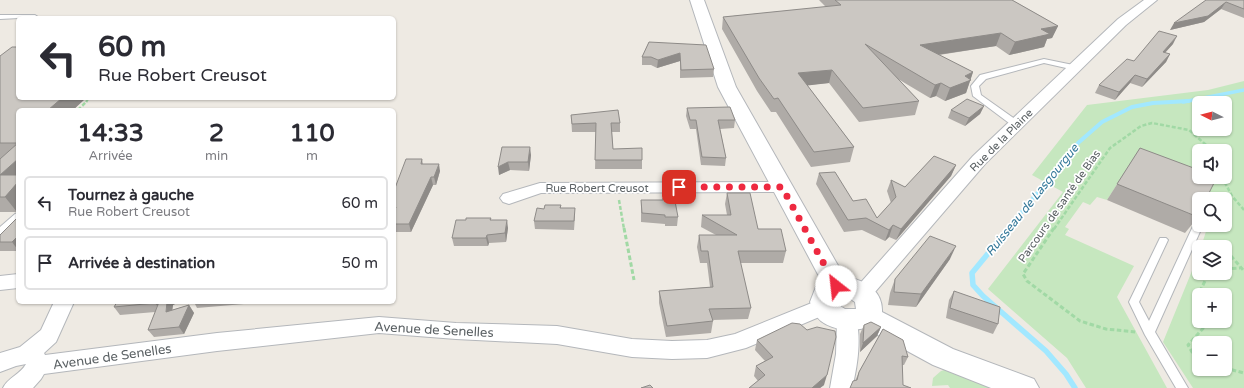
<!DOCTYPE html>
<html lang="fr">
<head>
<meta charset="utf-8">
<style>
	:root { --surface:#fff; --page:#f2f2f3; --text:#2b2b33; --muted:#7c7c81; --line:#e1e1e2 }
	body { margin:0; font-family:"Varela Round",sans-serif; background:var(--page); color:var(--text); height:100vh; display:flex; flex-direction:column; font-size:15px; white-space:nowrap }
	* { box-sizing:border-box; margin:0 }
	p { font-size:13px; color:var(--muted) }
	.icon { flex:none; width:22px; height:22px; fill:none; stroke:currentColor; stroke-width:2; stroke-linecap:round; stroke-linejoin:round }
	.map { position:relative; flex:1; overflow:hidden }
	.side { position:absolute; left:16px; top:108px; width:380px; height:196px; display:flex; flex-direction:column; background:var(--surface); border-radius:6px; box-shadow:0 1px 3px #0004 }
	.side>* { flex:none }
	.banner { position:absolute; left:16px; top:16px; width:380px; height:84px; border-radius:6px; box-shadow:0 1px 3px #0004; background:#fff; color:var(--text); overflow:hidden }
	.needle { width:26px; rotate:276deg }
	.fabs { position:absolute; left:1192px; top:96px; display:grid; gap:8px }
	.fabs a { display:grid; place-items:center; width:40px; height:40px; border-radius:6px; background:var(--surface); box-shadow:0 1px 3px #0004; font-size:20px }
	.pin { position:absolute; display:grid; place-items:center; width:34px; height:34px; color:#fff; margin:-17px; border-radius:8px; box-shadow:0 2px 6px #0006 }
	.me { position:absolute; width:44px; margin:-22px; rotate:331deg; stroke-linejoin:round; filter:drop-shadow(0 0 3px #0008) }
	.turn { display:flex; align-items:center; gap:14px; height:84px; padding:0 16px; font-size:18px }
	.turn .icon { width:52px; height:52px; stroke-width:2.5 }
	.turn b { display:block; font-size:28px; line-height:34px }
	.eta { display:flex; justify-content:space-evenly; align-items:center; height:68px; text-align:center }
	.eta b { font-size:24px; font-weight:800; line-height:28px }
	ul { padding:0; list-style:none }
	li { display:flex; align-items:center; gap:12px; height:54px; margin:0 8px 6px; padding:0 8px; border:2px solid var(--line); border-radius:6px }
	li div { flex:1 }
	li b { display:block; font-size:15px }
	li em { font-style:normal }
	.map>svg:first-child { display:block }
	.green { fill:#c6e7bf; fill-rule:evenodd }
	.lines { fill:none; stroke-linecap:round; stroke-linejoin:round }
	.stream-far2 { stroke:#a2e8ff; stroke-width:3.5 }
	.stream-far1 { stroke:#a2e8ff; stroke-width:4 }
	.stream { stroke:#a2e8ff; stroke-width:5.5 }
	.service-casing { stroke:#b4b7bb; stroke-width:2 }
	.minor-casing { stroke:#b4b7bb; stroke-width:2 }
	.tertiary-casing { stroke:#b4b7bb; stroke-width:2 }
	.path-far2 { stroke:#a1d9a5; stroke-width:2; stroke-dasharray:3 1.5; stroke-linecap:butt }
	.path-far1 { stroke:#a1d9a5; stroke-width:2.5; stroke-dasharray:4 2; stroke-linecap:butt }
	.path { stroke:#a1d9a5; stroke-width:3; stroke-dasharray:4.5 2.5; stroke-linecap:butt }
	.service { fill:#fff; fill-rule:evenodd }
	.minor { fill:#fff; fill-rule:evenodd }
	.tertiary { fill:#fff; fill-rule:evenodd }
	.wall { fill:#afaba7 }
	.shaded-wall { fill:#8e8b88 }
	.building { fill:#cbc7c2; stroke:#8e8b88 }
	.route { stroke:#ee2940; stroke-width:7; stroke-dasharray:0 12.6 }
	.labels { text-anchor:middle; stroke-width:3.5; stroke-linejoin:round; paint-order:stroke }
	.street-label { font-size:11px; fill:#5b6164; stroke:#fff }
	.water-label { font-size:12px; font-style:italic; fill:#35799a; stroke:#fff }
	.near-street-label { font-size:13px; fill:#5b6164; stroke:#fff }
</style>
</head>
<body>
<div class="map">
<svg width="1244" height="388" viewBox="0 0 1244 388">
	<rect width="100%" height="100%" fill="#eeeae3"/>
	<g class="green">
		<path d="M1244,81v307h-51l-30,-46 33,-81 3,1v11h26v-26h-15l-8,-3 6,-19h17v-26h-10l1,-2 -86,-33 -23,36 -10,-3 -7,8 -7,-3 -18,25 4,2 -4,6 69,31 -17,31 50,91h-81l-19,-30 -79,-69 75,-97 -31,-17 55,-70 121,-15zM1199,103h26v26h-26zM1199,151h26v26h-26zM1199,295h26v26h-26zM1199,343h26v26h-26z"/>
		<polygon points="951,368 999,388 950,388 948,385 932,386 933,378 941,371"/>
	</g>
	<g class="lines">
		<polyline class="stream-far2" points="1183,102 1244,90"/>
		<polyline class="stream-far1" points="1008,229 1078,143 1102,122 1132,107 1153,103 1189,101"/>
		<polyline class="stream" points="1009,228 972,273 973,285 983,296 1046,351 1066,374 1075,388"/>
		<defs>
			<g id="service">
				<polygon points="0,15 35,15 38,17 0,19"/>
				<polygon points="1044,59 1078,66 1079,68 1075,70 1044,63 986,79 979,86 981,95 1019,122 1020,124 1019,126 1013,126 973,96 971,86 980,75"/>
				<polygon points="18,213 18,221 3,234 0,235 0,227 15,214"/>
				<polygon points="1199,221 1199,225 1203,225 1155,332 1188,388 1176,388 1145,335 1129,302 1160,238 1166,238 1168,240 1139,302 1149,321 1194,224"/>
			</g>
			<g id="minor">
				<polygon points="1144,0 1157,0 1126,25 985,164 869,299 862,302 855,299 852,294 855,289 973,156 1118,19"/>
				<polygon points="782,182 788,183 790,187 788,191 782,192 541,193 509,204 503,202 500,198 503,194 540,183"/>
				<polygon points="18,274 18,288 0,290 0,276"/>
				<path d="M824,298l7,2 3,6 -3,6 -85,36 -39,10 -35,1 -40,-2 -75,-13 -101,-5 -77,-6 -162,18 -173,23 -3,5 -8,9h-30c5,-11 17,-13 23,-24l-10,2 -16,6v-19l20,-6 21,-17 13,-28h20l-18,40 -12,11 1,2 172,-22 162,-16 77,6 101,3 75,13 40,2 35,-1 28,-6z"/>
				<path d="M847,313l7,2c9,18 3,54 -2,73h-22l6,-34 1,-33 3,-6z"/>
			</g>
			<path id="tertiary" d="M690,0h14l32,87 108,189c19,4 39,13 38,36l71,37 81,30 5,9h-48l-58,-23 -68,-37c-14,4 -38,2 -48,-11 -3,-5 -5,-10 -7,-15l7,-18 5,-2 -104,-195zM844,295l11,7 1,7h-11l-8,-5v-7z"/>
		</defs>
		<use href="#service" class="service-casing"/>
		<use href="#minor" class="minor-casing"/>
		<use href="#tertiary" class="tertiary-casing"/>
		<polyline class="path-far2" points="86,102 89,98"/>
		<g class="path-far1">
			<polyline points="78,110 87,101"/>
			<polyline points="1222,177 1232,196 1244,210"/>
			<polyline points="619,200 624,229"/>
			<polyline points="1054,229 1110,148 1141,126 1152,123 1189,130 1213,151"/>
		</g>
		<g class="path">
			<polyline points="624,228 634,280"/>
			<polyline points="1054,228 1023,274 1027,281 1080,321 1106,329 1136,332"/>
			<polyline points="1202,242 1215,247"/>
			<polyline points="1225,252 1231,256 1244,271"/>
			<polyline points="1225,269 1240,268"/>
			<polyline points="1199,305 1198,295 1209,273"/>
			<polyline points="1199,356 1192,352 1188,345 1207,324 1206,321"/>
			<polyline points="1225,368 1244,373"/>
		</g>
		<use href="#service" class="service"/>
		<use href="#minor" class="minor"/>
		<use href="#tertiary" class="tertiary"/>
	</g>
	<g class="wall">
		<polygon points="819,0 1012,0 1058,26 1052,38 1047,39 1044,47 1009,55 996,46 939,55 973,72 966,93 945,101 936,96 930,98 898,79 919,101 915,115 859,122 829,83 807,85 854,147 850,162 811,167 776,112 771,112 757,91 722,29 723,17 826,7"/>
		<polygon points="1206,0 1244,0 1244,18 1221,9 1204,22 1170,30"/>
		<polygon points="649,42 714,69 713,77 680,78 680,61 657,68 651,65 642,65 642,57"/>
		<polygon points="1173,44 1165,53 1170,54 1166,62 1142,87 1130,83 1115,100 1095,93 1099,85 1134,61"/>
		<polygon points="0,56 18,98 86,98 73,110 18,110 18,210 17,212 0,212 0,159 1,158 0,158"/>
		<polygon points="984,106 980,114 965,126 948,118 951,110"/>
		<polygon points="687,108 735,120 734,128 720,129 726,158 725,166 701,165 696,129 690,129 686,116"/>
		<polygon points="571,115 620,123 620,132 612,132 613,149 642,160 642,169 595,169 596,132 572,132"/>
		<polygon points="502,147 531,155 529,171 510,170 499,175"/>
		<polygon points="1140,148 1198,217 1185,233 1107,200"/>
		<polygon points="422,159 423,164 440,171 436,185 433,185 411,232 394,232 394,188"/>
		<polygon points="956,165 951,176 896,240 889,237 885,241 862,230 844,232 816,184 819,173 853,201 877,218 891,203 887,191 891,180 905,187"/>
		<polygon points="727,193 758,229 786,251 783,263 740,263 751,308 748,319 712,320 713,321 711,333 666,337 659,303 659,291 710,287 707,263 700,263 697,247 699,235 716,235 701,227 702,215 727,215 725,204"/>
		<polygon points="641,200 678,217 677,226 665,226 665,224 641,222"/>
		<polygon points="561,205 561,208 575,216 574,230 535,229 534,221 544,209"/>
		<polygon points="18,217 18,251 0,251 0,235"/>
		<polygon points="491,218 491,220 508,228 506,242 489,243 488,246 454,246 452,238 466,220"/>
		<polygon points="950,259 916,307 888,305 890,293 895,279"/>
		<polygon points="954,291 998,324 993,334 946,318 949,300"/>
		<polygon points="117,302 179,302 173,305 172,310 189,305 194,313 184,334 154,337 148,330 155,312 120,315 114,307"/>
		<polygon points="194,302 245,302 244,304 197,308"/>
		<polygon points="864,325 881,327 877,336 860,352 860,334"/>
		<polygon points="883,329 908,357 904,365 903,365 855,381 859,372"/>
		<polygon points="757,340 824,385 820,388 749,388 758,381 754,376 756,366 765,361 755,350"/>
	</g>
	<g class="shaded-wall">
		<polygon points="1226,2 1221,9 1204,22 1170,30 1174,23"/>
		<polygon points="1058,26 1052,38 1047,39 1044,47 1009,55 1015,42 1041,29"/>
		<polygon points="1001,33 996,46 916,58 920,45"/>
		<polygon points="1177,36 1173,44 1158,60 1163,52"/>
		<polygon points="680,53 680,61 657,68 658,60"/>
		<polygon points="1170,54 1166,62 1142,87 1147,79"/>
		<polygon points="832,70 829,83 795,87 798,73"/>
		<polygon points="973,72 966,93 945,101 950,88 965,76"/>
		<polygon points="1135,75 1130,83 1115,100 1119,92"/>
		<polygon points="941,83 936,96 930,98 935,85"/>
		<polygon points="62,98 86,98 73,110 48,110"/>
		<polygon points="984,106 980,114 965,126 969,118"/>
		<polygon points="530,147 531,155 529,171 528,162"/>
		<polygon points="18,159 18,210 17,212 5,197 0,175"/>
		<polygon points="508,162 510,170 499,175 498,167"/>
		<polygon points="439,164 440,171 436,185 434,177"/>
		<polygon points="956,165 951,176 896,240 901,229"/>
		<polygon points="431,177 433,185 411,232 409,224"/>
		<polygon points="507,220 508,228 506,242 505,233"/>
		<polygon points="893,225 889,237 885,241 889,230"/>
		<polygon points="487,235 489,243 488,246 486,238"/>
		<polygon points="18,236 18,250 12,242"/>
		<polygon points="956,246 950,259 916,307 921,294"/>
		<polygon points="158,302 160,302 161,311 155,303"/>
		<polygon points="167,302 179,302 173,305 171,320 166,312"/>
		<polygon points="189,305 194,313 184,334 179,327"/>
		<polygon points="881,327 877,336 860,352 863,343"/>
		<polygon points="827,375 824,385 820,388 812,388"/>
	</g>
	<g class="building">
		<polygon points="835,0 1012,0 1058,26 1041,29 1050,34 1015,42 1001,33 920,45 973,72 965,76 971,80 950,88 941,83 935,85 865,44 919,101 863,108 832,70 798,73 854,147 814,152 778,98 774,99 759,78 723,17 841,5"/>
		<polygon points="1206,0 1244,0 1244,9 1226,2 1208,16 1174,23"/>
		<polygon points="1159,31 1177,36 1163,52 1170,54 1147,79 1135,75 1119,92 1099,85 1127,59 1134,61"/>
		<polygon points="649,42 706,45 714,69 681,70 680,53 658,60 651,57 642,57"/>
		<polygon points="12,47 18,47 18,98 62,98 48,110 18,110 18,143 0,143 0,56"/>
		<polygon points="967,99 984,106 969,118 951,110"/>
		<polygon points="730,107 735,120 718,120 726,158 702,157 696,120 690,120 687,108"/>
		<polygon points="618,110 620,123 611,123 613,149 642,148 642,160 595,160 596,123 572,124 571,115"/>
		<polygon points="18,143 18,159 0,175 18,175 18,182 5,197 0,197 0,159"/>
		<polygon points="502,147 530,147 528,162 508,162 498,167"/>
		<polygon points="1140,148 1199,170 1199,177 1217,177 1206,199 1199,199 1199,214 1198,217 1117,184"/>
		<polygon points="934,156 956,165 901,229 893,225 889,230 866,218 848,220 819,173 835,172 853,201 866,199 877,218 896,197 891,180 905,187"/>
		<polygon points="406,159 422,159 421,164 439,164 434,177 431,177 409,224 394,224 394,213 396,207 394,207 394,188 395,188"/>
		<polygon points="727,193 750,193 758,229 781,229 786,251 738,251 751,308 709,309 713,321 667,326 659,291 713,287 708,251 701,251 699,235 737,235 702,215 731,215"/>
		<polygon points="674,196 678,217 665,217 665,215 642,213 641,200 663,200 663,198"/>
		<polygon points="545,205 561,205 560,208 575,208 574,221 534,221 537,208 544,209"/>
		<polygon points="18,217 18,236 12,242 0,242 0,235"/>
		<polygon points="466,218 491,218 490,220 507,220 505,233 487,235 486,238 452,238 456,220 466,220"/>
		<polygon points="930,236 956,246 921,294 894,292 895,279"/>
		<polygon points="954,291 1000,307 998,324 950,308"/>
		<polygon points="117,302 158,302 155,303 114,307"/>
		<polygon points="159,302 167,302 166,312 189,305 179,327 148,330"/>
		<polygon points="871,322 881,327 863,343 864,325"/>
		<polygon points="792,323 800,324 807,330 817,327 835,331 836,337 827,375 812,388 749,388 765,375 756,366 773,357 757,340"/>
		<polygon points="883,329 903,340 908,357 902,356 903,385 911,388 850,388 853,381 857,380 859,372"/>
		<polygon points="650,385 653,388 641,388"/>
	</g>
	<g class="lines">
		<polyline class="route" points="679,187 782,187 836,286"/>
	</g>
	<g class="labels">
		<g class="street-label">
			<text transform="translate(1001 140) rotate(-45)" y="4">Rue de la Plaine</text>
			<text x="597" y="192">Rue Robert Creusot</text>
			<text transform="translate(1059 206) rotate(-55)" y="4">Parcours de santé de Bias</text>
		</g>
		<g class="water-label">
			<text transform="translate(1032 200) rotate(-51)" y="4">Ruisseau de Lasgourgue</text>
		</g>
		<g class="near-street-label">
			<text transform="translate(434 329) rotate(3)" y="5">Avenue de Senelles</text>
			<text transform="translate(112 356) rotate(-8)" y="5">Avenue de Senelles</text>
		</g>
	</g>
</svg>
<div class="fabs">
<a><svg class="needle" viewBox="-14 -14 28 28"><path d="M0-13l5 13h-10z" fill="#e53935"/><path d="M0 13l5-13h-10z" fill="#7c7c81"/></svg></a>
<a><svg class="icon" aria-label="sound" viewBox="0 0 24 24"><path d="M4 9h4l5-4v14l-5-4H4zM17 9q2 3 0 6"/></svg></a>
<a><svg class="icon" aria-label="search" viewBox="0 0 24 24"><circle cx="10" cy="10" r="6"/><path d="M15 15l6 6"/></svg></a>
<a><svg class="icon" aria-label="layers" viewBox="0 0 24 24"><path d="M12 4l9 5-9 5-9-5zM3 14l9 5 9-5"/></svg></a>
<a>+</a>
<a>−</a>
</div>
<div class="pin" style="left:679px;top:187px;background:#d93025"><svg class="icon" aria-label="arrive" viewBox="0 0 24 24"><path d="M6 21V4h12l-3 4 3 4H6"/></svg></div>
<svg class="me" style="left:836px;top:286px" viewBox="-20 -20 40 40"><circle r="19" fill="#fff"/><path d="M0-13L10 11 0 6-10 11z" fill="#ee2940"/></svg>
<div class="banner">
<div class="turn"><svg class="icon" aria-label="left" viewBox="0 0 24 24"><path d="M17 20v-9H6M10 6l-5 5 5 5"/></svg><div><b>60 m</b>Rue Robert Creusot</div></div>
</div>
<section class="side">
<div class="eta">
<div><b>14:33</b><p>Arrivée</p></div>
<div><b>2</b><p>min</p></div>
<div><b>110</b><p>m</p></div>
</div>
<ul>
<li><svg class="icon" aria-label="left" viewBox="0 0 24 24"><path d="M17 20v-9H6M10 6l-5 5 5 5"/></svg><div><b>Tournez à gauche</b><p>Rue Robert Creusot</p></div><em>60 m</em></li>
<li><svg class="icon" aria-label="arrive" viewBox="0 0 24 24"><path d="M6 21V4h12l-3 4 3 4H6"/></svg><div><b>Arrivée à destination</b></div><em>50 m</em></li>
</ul>
</section>
</div>
</body>
</html>
